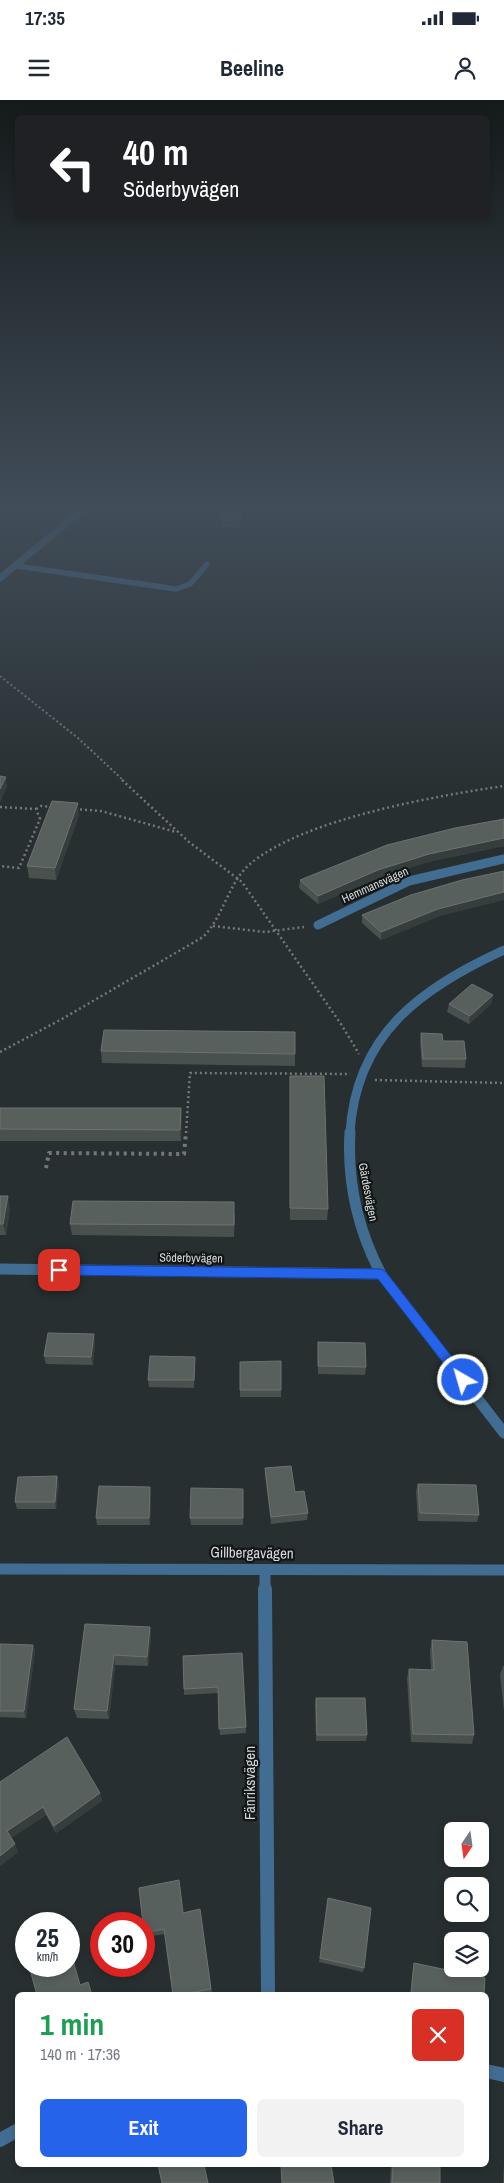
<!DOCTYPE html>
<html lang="en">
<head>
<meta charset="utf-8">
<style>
	:root { --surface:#fff; --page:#f2f2f3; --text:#1f2937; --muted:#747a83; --accent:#2563eb }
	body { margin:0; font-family:"Archivo Narrow",sans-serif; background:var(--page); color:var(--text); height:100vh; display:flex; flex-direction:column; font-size:19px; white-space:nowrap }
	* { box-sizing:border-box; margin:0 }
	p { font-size:16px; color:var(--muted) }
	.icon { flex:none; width:28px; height:28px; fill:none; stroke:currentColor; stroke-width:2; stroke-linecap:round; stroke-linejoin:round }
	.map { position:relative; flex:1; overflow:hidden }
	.sheet { position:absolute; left:15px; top:1892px; width:474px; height:175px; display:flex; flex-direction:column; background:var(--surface); border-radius:8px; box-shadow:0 2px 8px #0003 }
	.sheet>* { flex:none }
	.banner { position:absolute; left:15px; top:15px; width:475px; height:105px; border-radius:8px; box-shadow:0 2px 8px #0003; background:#202124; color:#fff; overflow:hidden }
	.needle { width:32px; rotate:193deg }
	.fabs { position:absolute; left:444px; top:1722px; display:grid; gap:10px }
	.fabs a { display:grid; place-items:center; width:45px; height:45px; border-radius:8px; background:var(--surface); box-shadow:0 2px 8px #0003; font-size:25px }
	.speed { position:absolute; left:15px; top:1812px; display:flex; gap:10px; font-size:25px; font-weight:700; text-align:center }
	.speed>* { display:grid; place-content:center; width:65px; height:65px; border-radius:50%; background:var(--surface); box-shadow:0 2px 8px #0003; line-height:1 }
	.speed small { font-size:12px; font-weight:400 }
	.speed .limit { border:8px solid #d22; background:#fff; color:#111 }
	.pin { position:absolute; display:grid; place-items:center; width:42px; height:42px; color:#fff; margin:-21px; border-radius:10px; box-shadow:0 2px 8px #0006 }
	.me { position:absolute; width:55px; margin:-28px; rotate:322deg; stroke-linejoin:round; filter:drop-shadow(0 0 4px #0008) }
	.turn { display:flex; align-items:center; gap:18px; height:105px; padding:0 25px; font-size:22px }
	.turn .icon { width:65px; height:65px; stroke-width:2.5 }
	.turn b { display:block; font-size:35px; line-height:42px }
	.round { display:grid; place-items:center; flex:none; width:52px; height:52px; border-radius:8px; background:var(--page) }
	.summary { display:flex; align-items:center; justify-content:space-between; height:85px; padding:0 25px }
	h1 { font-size:30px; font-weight:700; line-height:38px; color:#1e9e55 }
	.action { display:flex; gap:10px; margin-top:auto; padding:10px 25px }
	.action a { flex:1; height:58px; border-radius:8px; background:var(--accent); color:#fff; font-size:20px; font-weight:700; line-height:58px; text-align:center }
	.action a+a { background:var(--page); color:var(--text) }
	.status { display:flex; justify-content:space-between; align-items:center; height:35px; padding:0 25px; background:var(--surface); direction:ltr }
	.status svg { height:14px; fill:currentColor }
	header { display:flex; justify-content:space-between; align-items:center; height:65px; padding:0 25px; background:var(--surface); font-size:22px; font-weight:700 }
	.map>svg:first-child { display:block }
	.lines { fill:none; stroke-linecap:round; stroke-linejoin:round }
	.path-far2 { stroke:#73797a; stroke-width:2; stroke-dasharray:2 2.5; stroke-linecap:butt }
	.path-far1 { stroke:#73797a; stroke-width:2.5; stroke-dasharray:2 3; stroke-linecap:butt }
	.path { stroke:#73797a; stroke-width:4; stroke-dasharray:3 4.5; stroke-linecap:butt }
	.service { stroke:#426d93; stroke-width:5.5 }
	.minor-far3 { stroke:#426d93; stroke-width:7 }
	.minor-far2 { stroke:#426d93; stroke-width:9 }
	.minor-far1 { stroke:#426d93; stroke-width:11 }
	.minor { stroke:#426d93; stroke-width:14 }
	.wall { fill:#49514f }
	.shaded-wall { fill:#353d3d }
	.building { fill:#58605e; stroke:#6c7271 }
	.route { fill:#2563eb; stroke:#184099 }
	.labels { text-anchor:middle; stroke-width:4.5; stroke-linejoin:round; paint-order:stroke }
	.street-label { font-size:12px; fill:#d4d8d9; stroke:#131617 }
	.near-street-label { font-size:15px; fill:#d4d8d9; stroke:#131617 }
</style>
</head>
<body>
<div class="status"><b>17:35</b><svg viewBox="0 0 49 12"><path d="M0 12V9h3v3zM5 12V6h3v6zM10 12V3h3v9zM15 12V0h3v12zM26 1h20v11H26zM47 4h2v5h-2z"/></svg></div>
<header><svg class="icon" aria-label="menu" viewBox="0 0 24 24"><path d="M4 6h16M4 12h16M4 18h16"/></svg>Beeline<svg class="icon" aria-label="person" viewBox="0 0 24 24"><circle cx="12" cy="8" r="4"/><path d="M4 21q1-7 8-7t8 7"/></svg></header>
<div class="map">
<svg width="504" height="2083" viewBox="0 0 504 2083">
	<rect width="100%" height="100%" fill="#272f30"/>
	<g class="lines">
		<polyline class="path-far2" points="0,576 78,638 124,681"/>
		<g class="path-far1">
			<polyline points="122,680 189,742 242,782 341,924 359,954"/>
			<polyline points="0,707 36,709 40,719 19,768 0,766"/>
			<polyline points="36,709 41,706 52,707"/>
			<polyline points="75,709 101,711 176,732"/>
			<polyline points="213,826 265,832 304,827"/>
			<path d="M0,952l62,-33 141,-82c21,-21 25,-54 47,-73 53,-45 185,-68 254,-78"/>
			<polyline points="375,980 504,983"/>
			<polyline points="186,1033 190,973 350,974"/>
		</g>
		<polyline class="path" points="46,1068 49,1053 184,1054 186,1032"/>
		<g class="service">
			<polyline points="243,410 263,408"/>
			<polyline points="17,466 176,489 190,484 207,464"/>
		</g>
		<polyline class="minor-far3" points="0,478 85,408"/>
		<g class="minor-far2">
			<polyline points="318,825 409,781 504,759"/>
			<path d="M350,1033c6,-99 71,-145 154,-183"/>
		</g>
		<g class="minor-far1">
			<path d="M350,1032c-3,50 8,98 31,142l123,159"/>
			<polyline points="0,1169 381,1174"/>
			<polyline points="0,1469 504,1470"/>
			<polyline points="265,1470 265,1491"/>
		</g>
		<g class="minor">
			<polyline points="265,1489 268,1895"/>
			<polyline points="486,1971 504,1975"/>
			<polyline points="0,2040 18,2030"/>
		</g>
	</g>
	<g class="wall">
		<polygon points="243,415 240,428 221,427 221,420"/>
		<polygon points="79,715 56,780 29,778 27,766"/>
		<polygon points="504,719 504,746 428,762 378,778 318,804 299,788 300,780"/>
		<polygon points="362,815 437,817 381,840 362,823"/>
		<polygon points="493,895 491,904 469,924 447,912 449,904"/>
		<polygon points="421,933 443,941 466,959 465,968 422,967 420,942"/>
		<polygon points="101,951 295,954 295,966 102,963"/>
		<polygon points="290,976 328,1109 327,1120 290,1120"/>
		<polygon points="0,1008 181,1008 182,1020 181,1041 0,1041"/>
		<polygon points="0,1096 10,1108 6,1135 0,1135"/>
		<polygon points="235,1114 234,1137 72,1135 70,1124"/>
		<polygon points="95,1242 93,1265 46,1264 44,1256"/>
		<polygon points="318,1242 366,1267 365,1275 318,1274"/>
		<polygon points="240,1262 281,1290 281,1297 240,1297"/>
		<polygon points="195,1265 194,1288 149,1287 148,1280"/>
		<polygon points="265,1368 295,1392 308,1413 307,1420 271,1424 265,1375"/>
		<polygon points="57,1376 59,1383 56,1409 17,1409 15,1402"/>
		<polygon points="418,1384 479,1415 477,1422 418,1421 416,1391"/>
		<polygon points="243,1389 243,1425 191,1425 190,1418"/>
		<polygon points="151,1394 150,1425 97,1425 96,1418"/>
		<polygon points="85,1524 150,1527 151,1536 148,1566 115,1565 109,1619 77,1618 74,1609"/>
		<polygon points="432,1540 474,1635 472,1644 411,1642 407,1578 409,1569 431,1570 430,1550"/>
		<polygon points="0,1544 33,1545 35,1551 26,1618 0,1617"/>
		<polygon points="242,1553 246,1633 220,1635 218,1593 184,1595 184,1589"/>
		<polygon points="503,1566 504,1566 504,1611 500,1575"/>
		<polygon points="316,1598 367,1635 366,1641 316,1641 315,1605"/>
		<polygon points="0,1682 100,1693 102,1701 56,1733 46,1715 11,1738 18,1752 0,1766"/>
		<polygon points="328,1798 364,1868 363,1872 319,1862"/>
		<polygon points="200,1809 212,1893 200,1895 173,1895 165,1834 145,1837 144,1833 183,1813"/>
		<polygon points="414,1863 484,1895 410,1895 413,1867"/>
		<polygon points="504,2063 504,2083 503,2083"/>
		<polygon points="391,2065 440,2065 440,2083 390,2083"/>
	</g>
	<g class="shaded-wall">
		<polygon points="243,408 243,415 240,428 240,421"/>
		<polygon points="6,677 7,687 0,703 0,689"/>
		<polygon points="78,703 79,715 56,780 55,768"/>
		<polygon points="504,738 504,746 428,762 378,778 318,804 318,796 378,770 429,754"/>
		<polygon points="504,792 504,800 437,817 381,840 381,832 438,809"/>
		<polygon points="493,895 491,904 469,924 470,916"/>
		<polygon points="181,1008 182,1020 181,1041 180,1030"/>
		<polygon points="8,1096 10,1108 6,1135 3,1124"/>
		<polygon points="94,1234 95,1242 93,1265 91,1257"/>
		<polygon points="57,1376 59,1383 56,1409 55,1402"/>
		<polygon points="150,1387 151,1394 150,1425 149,1418"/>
		<polygon points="150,1527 151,1536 148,1566 147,1557"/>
		<polygon points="33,1545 35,1551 26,1618 24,1611"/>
		<polygon points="114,1555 115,1565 109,1619 107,1611"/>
		<polygon points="100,1693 102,1701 56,1733 54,1726"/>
		<polygon points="43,1707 46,1715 10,1739 7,1731"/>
		<polygon points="15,1744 18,1752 0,1766 0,1756"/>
	</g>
	<g class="building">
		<polygon points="223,408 243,408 240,421 221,420"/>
		<polygon points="0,676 6,677 0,689"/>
		<polygon points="52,701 78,703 55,768 27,766"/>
		<polygon points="504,719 504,738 429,754 378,770 318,796 300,780 387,745 455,728"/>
		<polygon points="504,771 504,792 438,809 381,832 362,815 411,795 462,780"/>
		<polygon points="472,884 493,895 470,916 449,904"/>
		<polygon points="104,930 295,932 295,954 101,951"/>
		<polygon points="421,933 442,934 443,941 464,941 466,959 423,959"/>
		<polygon points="290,976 324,976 328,1109 290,1108"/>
		<polygon points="0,1008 181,1008 180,1030 0,1029"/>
		<polygon points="0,1096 8,1096 3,1124 0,1124"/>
		<polygon points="73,1101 234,1102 234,1125 70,1124"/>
		<polygon points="48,1233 94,1234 91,1257 44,1256"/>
		<polygon points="318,1242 365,1243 366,1267 318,1266"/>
		<polygon points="150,1256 195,1257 194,1280 148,1280"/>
		<polygon points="281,1261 281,1290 240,1290 240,1262"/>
		<polygon points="291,1366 295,1392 304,1391 308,1413 271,1417 265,1368"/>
		<polygon points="57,1376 55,1402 15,1402 18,1377"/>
		<polygon points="418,1384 476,1385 479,1415 420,1413"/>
		<polygon points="99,1386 150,1387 149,1418 96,1418"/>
		<polygon points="191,1388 243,1389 243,1418 190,1418"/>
		<polygon points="85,1524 150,1527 147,1557 114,1555 107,1611 74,1609"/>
		<polygon points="432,1540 467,1542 474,1635 413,1634 409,1569 434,1570"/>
		<polygon points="0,1544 33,1545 24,1611 0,1611"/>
		<polygon points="242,1553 246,1627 219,1629 218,1587 184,1589 183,1556"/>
		<polygon points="316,1598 365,1598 367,1635 317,1635"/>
		<polygon points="67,1637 100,1693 54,1726 43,1707 7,1731 15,1744 0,1756 0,1682"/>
		<polygon points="179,1780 183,1813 200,1809 211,1889 178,1895 173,1895 164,1829 144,1833 139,1788"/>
		<polygon points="328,1798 371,1808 364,1868 320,1858"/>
		<polygon points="69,1846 80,1885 88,1882 92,1895 37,1895 29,1866 69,1866"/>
		<polygon points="414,1863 485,1878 484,1895 411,1895"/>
		<polygon points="158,2065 204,2065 208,2083 162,2083"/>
		<polygon points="281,2065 331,2065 334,2083 282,2083"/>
		<polygon points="393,2065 440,2065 440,2083 392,2083"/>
	</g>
	<linearGradient id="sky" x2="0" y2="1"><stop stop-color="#151a1a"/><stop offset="0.58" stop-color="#414d59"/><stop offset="1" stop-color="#414d59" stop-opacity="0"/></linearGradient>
	<rect width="504" height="700" fill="url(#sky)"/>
	<polygon class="route" points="59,1165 381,1169 385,1171 470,1280 468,1283 459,1283 378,1179 59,1175 53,1170"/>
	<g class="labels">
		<g class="street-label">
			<text transform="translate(375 785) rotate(-24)" y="4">Hemmansvägen</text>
			<text transform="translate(368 1092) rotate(79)" y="4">Gärdesvägen</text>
			<text transform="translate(191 1158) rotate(1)" y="4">Söderbyvägen</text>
		</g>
		<g class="near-street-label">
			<text transform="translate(252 1453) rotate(1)" y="5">Gillbergavägen</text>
			<text transform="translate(250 1683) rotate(-90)" y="5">Fänriksvägen</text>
		</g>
	</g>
</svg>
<div class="fabs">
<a><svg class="needle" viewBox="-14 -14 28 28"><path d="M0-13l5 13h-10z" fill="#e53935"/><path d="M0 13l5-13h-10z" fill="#747a83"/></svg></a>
<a><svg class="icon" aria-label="search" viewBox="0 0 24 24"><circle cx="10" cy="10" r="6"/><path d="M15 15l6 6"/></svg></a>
<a><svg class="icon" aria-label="layers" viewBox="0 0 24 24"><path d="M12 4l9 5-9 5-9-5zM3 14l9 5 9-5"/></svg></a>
</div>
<div class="speed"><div>25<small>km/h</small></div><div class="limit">30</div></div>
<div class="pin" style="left:59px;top:1170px;background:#d93025"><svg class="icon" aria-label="arrive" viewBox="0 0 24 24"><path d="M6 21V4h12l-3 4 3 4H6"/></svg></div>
<svg class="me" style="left:463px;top:1280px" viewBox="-20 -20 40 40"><circle r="17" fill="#2563eb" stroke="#fff" stroke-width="3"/><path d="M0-11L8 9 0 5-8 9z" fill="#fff"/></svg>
<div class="banner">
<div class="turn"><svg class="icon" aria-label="left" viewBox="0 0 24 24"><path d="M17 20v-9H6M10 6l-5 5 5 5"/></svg><div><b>40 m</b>Söderbyvägen</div></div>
</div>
<section class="sheet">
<div class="summary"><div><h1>1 min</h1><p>140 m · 17:36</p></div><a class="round" style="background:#d93025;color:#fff"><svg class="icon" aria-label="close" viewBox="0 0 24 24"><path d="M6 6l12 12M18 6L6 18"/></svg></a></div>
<div class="action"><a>Exit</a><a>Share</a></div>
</section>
</div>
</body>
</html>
